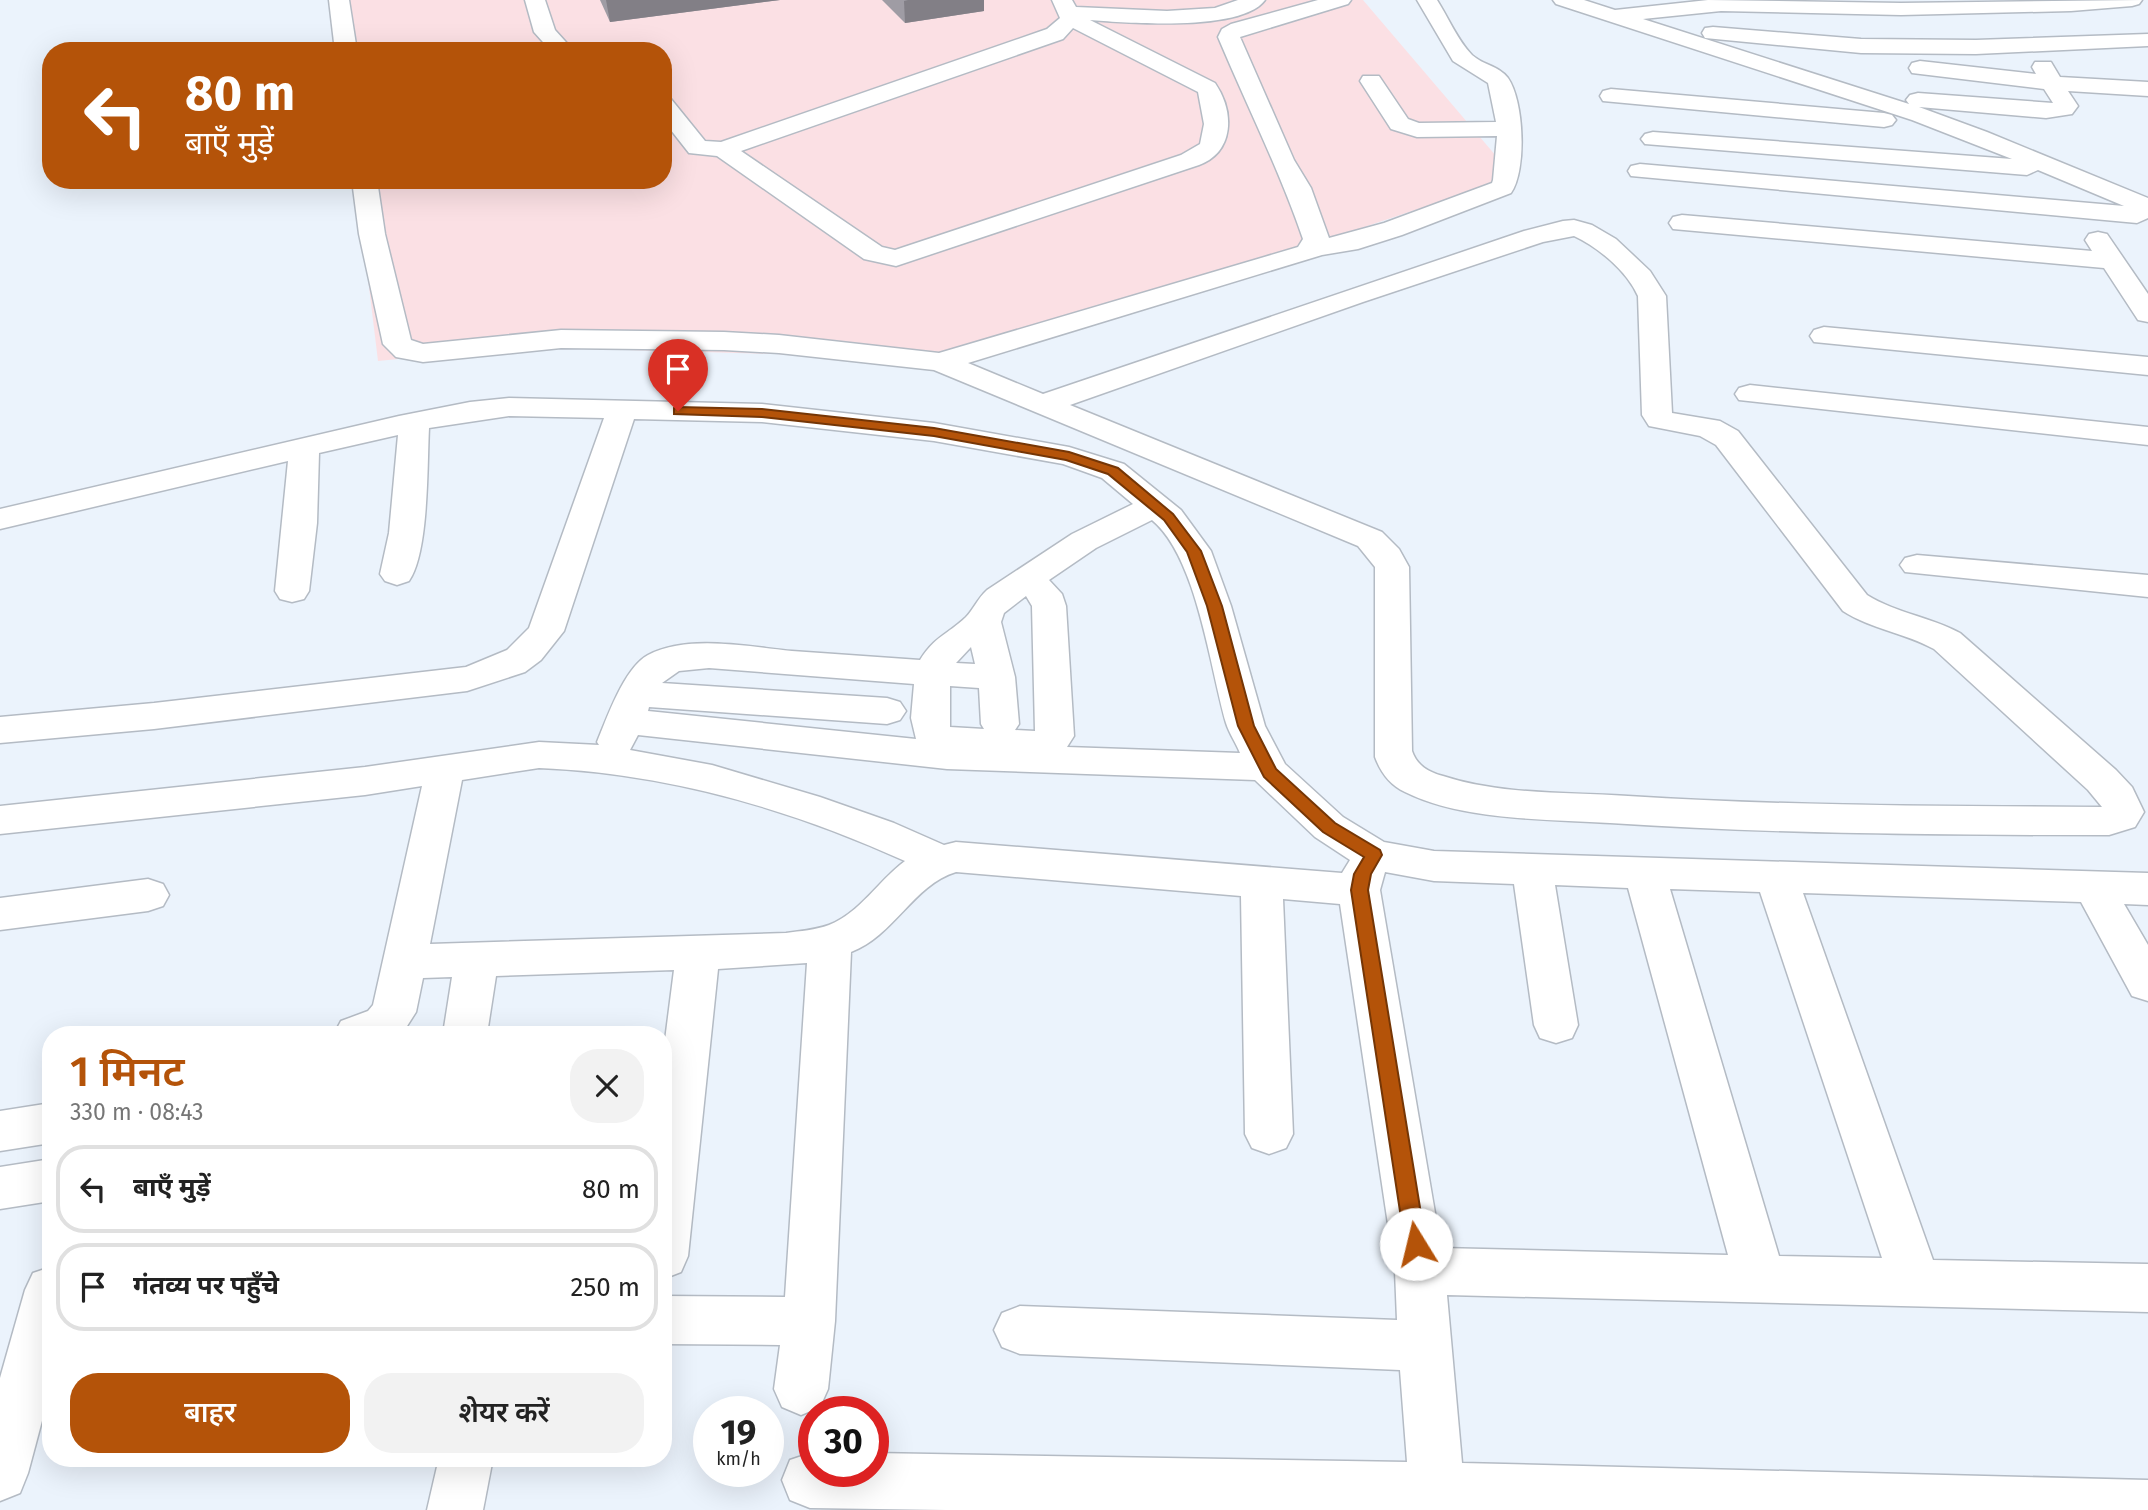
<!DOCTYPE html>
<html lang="hi">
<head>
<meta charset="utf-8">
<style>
	:root { --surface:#fff; --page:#f2f2f2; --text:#222; --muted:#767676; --line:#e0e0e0; --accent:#b45309 }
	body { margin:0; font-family:"Fira Sans","Noto Sans Devanagari",sans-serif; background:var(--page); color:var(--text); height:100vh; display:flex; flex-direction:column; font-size:26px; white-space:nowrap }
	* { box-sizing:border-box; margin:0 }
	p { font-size:23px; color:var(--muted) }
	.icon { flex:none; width:38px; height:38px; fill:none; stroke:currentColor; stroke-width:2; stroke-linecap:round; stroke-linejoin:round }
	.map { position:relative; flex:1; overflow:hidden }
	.side { position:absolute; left:42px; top:1026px; width:630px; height:441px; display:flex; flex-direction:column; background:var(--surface); border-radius:28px; box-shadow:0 7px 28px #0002 }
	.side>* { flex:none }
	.top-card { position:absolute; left:42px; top:42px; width:630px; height:147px; border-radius:28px; box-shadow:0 7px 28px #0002; background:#b45309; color:#fff; overflow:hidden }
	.speed { position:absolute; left:693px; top:1396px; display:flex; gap:14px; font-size:35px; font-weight:700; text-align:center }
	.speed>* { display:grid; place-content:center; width:91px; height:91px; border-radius:50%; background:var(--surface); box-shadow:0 7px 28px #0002; line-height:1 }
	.speed small { font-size:18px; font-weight:400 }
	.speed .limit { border:10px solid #d22; background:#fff; color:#111 }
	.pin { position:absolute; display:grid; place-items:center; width:60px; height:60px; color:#fff; margin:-72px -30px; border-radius:50% 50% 50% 0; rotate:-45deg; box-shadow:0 0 7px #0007 }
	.pin .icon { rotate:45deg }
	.me { position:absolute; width:77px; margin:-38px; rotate:351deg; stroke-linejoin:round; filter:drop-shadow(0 0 5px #0008) }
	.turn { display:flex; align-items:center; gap:24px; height:147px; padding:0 28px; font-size:32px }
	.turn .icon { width:91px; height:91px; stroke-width:2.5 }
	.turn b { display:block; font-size:49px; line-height:60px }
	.round { display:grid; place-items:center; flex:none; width:74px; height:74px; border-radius:28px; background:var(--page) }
	.summary { display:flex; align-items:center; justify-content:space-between; height:119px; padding:0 28px }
	h1 { font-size:42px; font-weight:600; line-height:52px; color:var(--accent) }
	.cta { display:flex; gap:14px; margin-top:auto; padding:14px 28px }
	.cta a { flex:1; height:80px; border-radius:28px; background:var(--accent); color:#fff; font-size:28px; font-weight:600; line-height:80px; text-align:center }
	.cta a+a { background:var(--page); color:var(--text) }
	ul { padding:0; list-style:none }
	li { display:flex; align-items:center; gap:21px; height:88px; margin:0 14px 10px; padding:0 14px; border:4px solid var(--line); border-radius:28px }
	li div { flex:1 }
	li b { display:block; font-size:26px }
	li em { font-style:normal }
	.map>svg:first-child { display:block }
	.industrial { fill:#fbe0e4 }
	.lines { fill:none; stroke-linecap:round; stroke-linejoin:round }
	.minor-casing { stroke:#b4bbc4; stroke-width:3 }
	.minor { fill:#fff; fill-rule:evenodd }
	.wall { fill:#9f9ca4 }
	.shaded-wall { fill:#827f86 }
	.route { fill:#b45309; stroke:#753606; stroke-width:2 }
</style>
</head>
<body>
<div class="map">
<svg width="2148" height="1510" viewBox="0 0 2148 1510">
	<rect width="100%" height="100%" fill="#ebf3fc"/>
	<polygon class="industrial" points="333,0 1363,0 1514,177 936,370 777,354 519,347 378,361 356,180 663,180 663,51 339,51"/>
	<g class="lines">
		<defs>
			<g id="minor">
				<polygon points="329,0 349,0 357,51 335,51"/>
				<polygon points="525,0 545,0 555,30 574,51 551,51 534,32"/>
				<path d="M1052,0h20l4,7 91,4 48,-3 23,-8h27c-23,32 -138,23 -175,20l125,63c20,29 19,69 -16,82l-303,101 -32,-7 -147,-103 -28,-3 -26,-33v-23l8,2 34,42 16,1 326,-113 13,-11zM1073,28l125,64 6,32 -4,20 -19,11 -286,95 -13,-3 -141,-96 322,-112z"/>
				<path d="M1318,0h33l-3,4 -108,33 54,123 17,28 18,50 55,-15 108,-40 1,-3 4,-44 -80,1 -26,-8 -31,-48 3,-5h16l29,43 11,4 77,-1 -8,-39 -35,-22 -36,-61h20c11,17 21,41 35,55 11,10 27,11 36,23 16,23 19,92 3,115l-109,42 -44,14 -36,6 -354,108 75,31 481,-163 39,-10 11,-1 18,5 24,14 34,32 16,25 6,117 48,8 18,10 129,164c29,18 63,22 93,38l156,137 16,17 12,25 -9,15 -26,8c-167,0 -333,-1 -499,-12 -63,-4 -147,-2 -205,-31 -15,-7 -24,-19 -30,-35v-190l-17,-21 -424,-176 -155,-17 -55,-3 -163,-2 -138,14 -27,-5 -13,-13 -24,-110 -7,-54h25l8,54 26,106 12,4 138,-14 163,2 55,3 160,18 359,-106 5,-8c-23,-68 -57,-135 -85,-202l4,-8 9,-5zM1574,236c25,12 52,34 64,60l4,119 7,11 51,10 16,9 127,166c28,18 62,22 91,38l154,141 14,17c-158,-1 -316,-1 -474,-11 -60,-4 -127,-1 -185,-20 -14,-4 -26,-10 -31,-25l-3,-184 -10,-18 -17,-17 -312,-127 293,-103 180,-60z"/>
				<polygon points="1553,0 1584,0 1615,10 1708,0 1901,3 2142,0 2139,4 2132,6 2071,11 1901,15 1721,11 1643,19 1909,104 1906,100 1910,95 1918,93 2053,103 2044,89 1912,73 1909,68 1912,63 1920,61 2036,74 2032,67 2035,62 2051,62 2060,77 2148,82 2148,96 2068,91 2078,106 2072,114 2046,118 1919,107 1987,132 2148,198 2148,218 2137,223 1631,176 1628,171 1631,166 1640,164 2124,206 2038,170 2027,175 1645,144 1641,139 1645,134 1653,132 2012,159 1912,120 1556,4"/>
				<polygon points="1713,27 1861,39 1976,40 2148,34 2148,46 1976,54 1861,53 1705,38 1702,33 1705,28"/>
				<polygon points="1611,89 1884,113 1892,115 1896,120 1892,125 1884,127 1603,101 1600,96 1603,91"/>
				<polygon points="1682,215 2092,251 2085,240 2089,234 2098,232 2107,234 2148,294 2148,322 2138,320 2104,268 1673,229 1669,223 1673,217"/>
				<polygon points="1824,327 2148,357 2148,375 1814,342 1810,336 1814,330"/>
				<polygon points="1750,385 2148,427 2148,445 1739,400 1735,394 1739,388"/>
				<path d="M509,398l253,6 172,19 135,24 55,17 57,46 30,41 20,55 34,120 20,38 58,53 41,25 50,9 714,22v32l-24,-1 24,41v56l-16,-5 -51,-94 -278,-9 130,367 215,4v48l-701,-17 15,168 686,17v30h-1202l-136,-2 -20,-8 -8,-20 8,-20 24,-8v20h59v-19l534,9 -7,-92 -380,-16 -18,-7 -8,-17 8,-17 18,-7 377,14 -2,-49 -55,-367 -57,-5 10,235 -7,14 -17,6 -17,-6 -7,-14 -4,-238 -285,-24c-43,13 -62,64 -105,80l-16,369 -7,68 -8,18 -19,8 -19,-8 -8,-18 6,-44 -117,-1v-48l122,1 22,-334 -89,6 -30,287 -7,16 -18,7v-223l11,-86 -178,6 -9,58h-44l9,-57 -29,1 -7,34 -14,22h-68l7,-13 27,-10 5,-6 49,-219 -57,9 -365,39v-28l365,-39 174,-25 60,3 -2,-3c10,-24 27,-74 51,-87 42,-21 100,-8 144,-4 43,3 85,6 128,9 15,-24 27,-25 46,-43 7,-7 12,-19 21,-27l85,-56 61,-30 -31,-26 -39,-14 -129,-23 -172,-19 -128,-3 -70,212 -23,29 -16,12 -58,19 -313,38 -154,14v-26l154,-14 312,-36 41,-17 22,-22 75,-210 -95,-2 -80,12c-2,38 0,124 -20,153l-12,4 -12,-4 -5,-7 9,-41 9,-98 -79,18 -2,70 -8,68 -5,8 -12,3 -12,-3 -5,-8 13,-130 -288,68v-20l399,-93 71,-14zM1152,520c45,37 58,148 74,203 3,10 10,20 14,30l-173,-6 7,-11 -8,-130 -4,-12 -13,-14 47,-32zM1026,596l6,10 3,125 -20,-1 4,-6 -4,-47 -14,-55 3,-9zM971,647l4,17 -19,-1zM709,668l205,16 -3,34 5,21 -268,-28 1,-4 238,17 13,-4 6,-9 -6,-9 -13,-4 -225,-15 17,-12zM950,686l29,2 2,36 3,5 -34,-2zM638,735l309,34 308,11 60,57 35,23 -8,13 -386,-31 -12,3 -50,-22 -74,-26 -108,-32 -82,-15zM539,768c126,5 252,41 366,93 -26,19 -45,52 -76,64 -13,5 -29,6 -43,8l-356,11 32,-164zM1385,872l49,9 80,3 20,141 6,13 16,5 16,-5 6,-13 -23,-140 73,3 100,367 -287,-7 -61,-358zM1670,889l90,3 122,366 -103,-2z"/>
				<polygon points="1917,555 2148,575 2148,597 1905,572 1900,565 1905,558"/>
				<polygon points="148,879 163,884 169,895 163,906 148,911 0,930 0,898"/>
				<polygon points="51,1103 51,1143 0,1151 0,1111"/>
				<polygon points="51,1159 51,1201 0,1209 0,1167"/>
				<polygon points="51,1267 51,1387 28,1473 20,1493 0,1501 0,1378 25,1290 33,1273"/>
				<polygon points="439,1458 493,1458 483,1510 427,1510"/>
			</g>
		</defs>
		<use href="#minor" class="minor-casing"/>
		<use href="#minor" class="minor"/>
	</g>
	<g class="wall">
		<polygon points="600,0 780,0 610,22"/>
		<polygon points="882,0 984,0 984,11 905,23"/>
	</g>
	<g class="shaded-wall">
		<polygon points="606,0 780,0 610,22"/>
		<polygon points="908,0 984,0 984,11 905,23 904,1"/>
	</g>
	<polygon class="route" points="678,407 762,409 934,428 1069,452 1118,468 1173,514 1201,551 1222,606 1254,726 1276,769 1335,823 1380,850 1382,855 1371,874 1368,890 1426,1244 1423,1251 1416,1253 1408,1251 1405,1244 1351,890 1354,874 1364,857 1323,832 1264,777 1238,726 1207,606 1187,552 1164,520 1108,474 1066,460 934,436 762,417 674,414 674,408"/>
</svg>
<div class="speed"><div>19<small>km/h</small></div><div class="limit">30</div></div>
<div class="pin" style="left:678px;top:411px;background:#d93025"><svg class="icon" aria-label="arrive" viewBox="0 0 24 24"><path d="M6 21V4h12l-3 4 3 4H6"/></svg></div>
<svg class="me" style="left:1416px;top:1244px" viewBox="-20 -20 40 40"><circle r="19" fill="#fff"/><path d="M0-13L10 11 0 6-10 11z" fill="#b45309"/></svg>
<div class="top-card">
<div class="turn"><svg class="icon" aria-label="left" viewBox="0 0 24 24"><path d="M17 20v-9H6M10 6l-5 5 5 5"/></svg><div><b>80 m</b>बाएँ मुड़ें</div></div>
</div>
<section class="side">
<div class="summary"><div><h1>1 मिनट</h1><p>330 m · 08:43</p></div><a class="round"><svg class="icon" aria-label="close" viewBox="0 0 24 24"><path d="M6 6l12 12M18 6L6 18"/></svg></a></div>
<ul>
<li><svg class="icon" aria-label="left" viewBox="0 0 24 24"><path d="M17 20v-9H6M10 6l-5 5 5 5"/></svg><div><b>बाएँ मुड़ें</b></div><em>80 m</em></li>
<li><svg class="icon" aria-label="arrive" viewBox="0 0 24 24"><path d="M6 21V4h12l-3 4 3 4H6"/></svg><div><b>गंतव्य पर पहुँचे</b></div><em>250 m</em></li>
</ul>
<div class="cta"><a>बाहर</a><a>शेयर करें</a></div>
</section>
</div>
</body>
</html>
